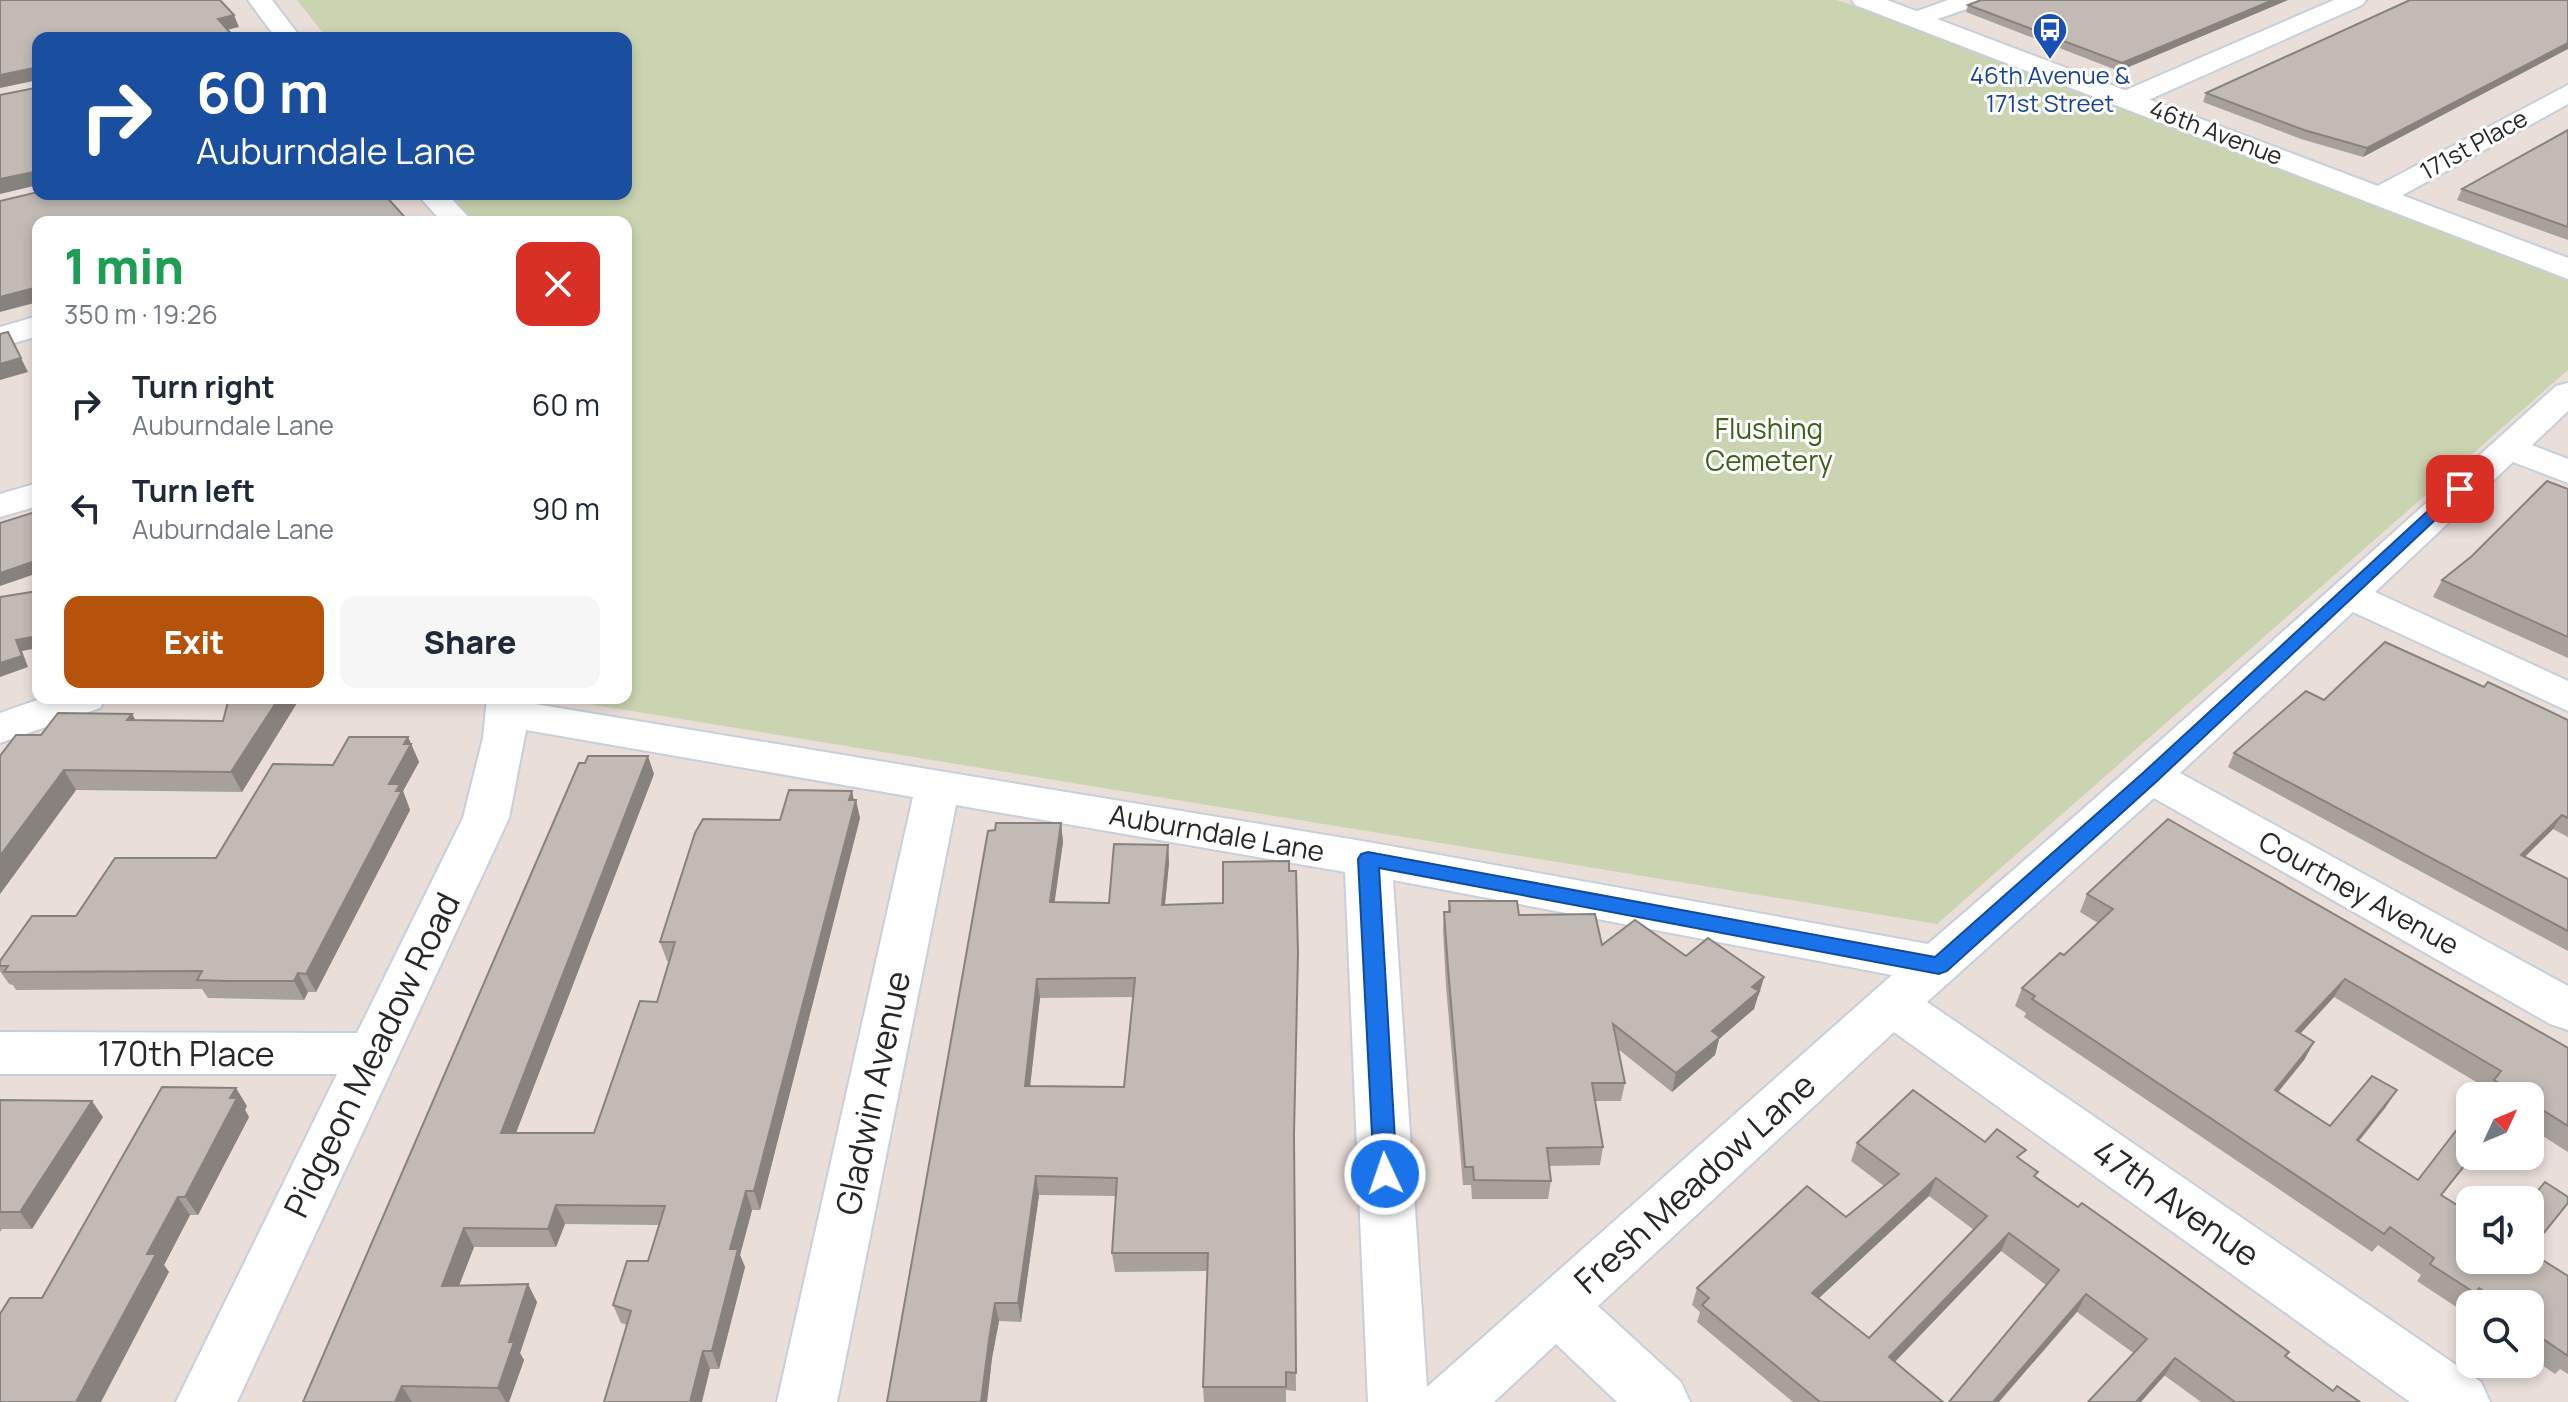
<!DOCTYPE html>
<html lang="en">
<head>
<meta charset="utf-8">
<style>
	:root { --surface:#fff; --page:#f6f6f7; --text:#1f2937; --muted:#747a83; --accent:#b45309 }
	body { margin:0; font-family:Manrope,sans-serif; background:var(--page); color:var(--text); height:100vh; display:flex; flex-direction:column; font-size:30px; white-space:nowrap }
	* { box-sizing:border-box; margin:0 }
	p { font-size:26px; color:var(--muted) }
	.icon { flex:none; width:44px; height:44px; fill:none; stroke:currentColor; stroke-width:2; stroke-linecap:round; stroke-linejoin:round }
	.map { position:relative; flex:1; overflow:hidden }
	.sheet { position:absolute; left:32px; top:216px; width:600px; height:488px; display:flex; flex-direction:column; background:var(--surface); border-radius:16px; box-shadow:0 4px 12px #0003 }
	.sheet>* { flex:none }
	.hud { position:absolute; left:32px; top:32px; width:600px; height:168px; border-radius:16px; box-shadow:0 4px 12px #0003; background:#1a4fa0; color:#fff; overflow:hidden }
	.needle { width:52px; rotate:46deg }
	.controls { position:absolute; left:2456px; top:1082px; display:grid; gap:16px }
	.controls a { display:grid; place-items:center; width:88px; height:88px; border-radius:16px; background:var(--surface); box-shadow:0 4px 12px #0003; font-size:40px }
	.pin { position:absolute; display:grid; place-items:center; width:68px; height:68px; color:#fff; margin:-34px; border-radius:16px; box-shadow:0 4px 12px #0006 }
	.me { position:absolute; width:88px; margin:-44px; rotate:357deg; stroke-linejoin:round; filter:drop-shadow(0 0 6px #0008) }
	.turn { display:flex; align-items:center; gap:28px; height:168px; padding:0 32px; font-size:36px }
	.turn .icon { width:104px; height:104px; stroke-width:2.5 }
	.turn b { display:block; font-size:56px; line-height:68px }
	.round { display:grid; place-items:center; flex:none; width:84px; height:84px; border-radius:16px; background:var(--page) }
	.overview { display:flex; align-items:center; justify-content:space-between; height:136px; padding:0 32px }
	h1 { font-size:48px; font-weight:800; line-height:60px; color:#1e9e55 }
	.primary-button { display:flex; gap:16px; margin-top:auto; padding:16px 32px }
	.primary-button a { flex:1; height:92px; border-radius:16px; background:var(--accent); color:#fff; font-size:32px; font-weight:800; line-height:92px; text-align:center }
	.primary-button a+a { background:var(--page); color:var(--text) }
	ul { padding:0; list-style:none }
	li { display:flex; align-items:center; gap:24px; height:104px; padding:0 32px }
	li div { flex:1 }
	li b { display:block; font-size:30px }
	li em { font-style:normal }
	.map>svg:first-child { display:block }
	.cemetery { fill:#cbd4b0 }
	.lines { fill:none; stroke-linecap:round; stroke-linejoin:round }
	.minor-casing { stroke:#c7cfda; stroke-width:4 }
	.tertiary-casing { stroke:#c7cfda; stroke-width:4 }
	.minor { fill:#fff; fill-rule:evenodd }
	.tertiary { fill:#fff; fill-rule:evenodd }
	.wall { fill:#a7a09b; fill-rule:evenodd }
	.shaded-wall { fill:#88827e }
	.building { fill:#c2bab4; stroke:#88827e; stroke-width:2; fill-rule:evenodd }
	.route { fill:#1a73e8; stroke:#114b97; stroke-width:2 }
	.labels { text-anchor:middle; stroke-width:6; stroke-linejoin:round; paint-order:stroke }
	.far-transit-label { font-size:24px; fill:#164399; stroke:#fff }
	.far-street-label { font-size:24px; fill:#272727; stroke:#fff }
	.park-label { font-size:28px; fill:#3c621a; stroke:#fff }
	.street-label { font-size:28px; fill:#272727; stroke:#fff }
	.near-street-label { font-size:34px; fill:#272727; stroke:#fff }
</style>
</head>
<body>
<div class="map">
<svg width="2568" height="1402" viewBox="0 0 2568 1402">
	<rect width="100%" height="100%" fill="#eaded9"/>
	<polygon class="cemetery" points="297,0 1836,0 1912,23 2568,278 2568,370 1937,924 552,698 626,698 626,222 474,222 451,194 626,194 626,38 327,38"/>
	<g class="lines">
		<defs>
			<g id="minor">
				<polygon points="248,0 272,0 301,38 276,38"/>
				<polygon points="1948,0 1982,0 1978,5 1917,26 1905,19 1909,14"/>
				<polygon points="2334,0 2366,0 2362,5 2137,105 2128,107 2115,99 2119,93"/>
				<polygon points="2568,85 2568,104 2390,202 2370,202 2366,196 2370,190"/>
				<polygon points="417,194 447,194 473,222 442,222"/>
				<polygon points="38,316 38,336 0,347 0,327"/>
				<path d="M2568,383v28l-36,34 36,14v24l-55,-21 -138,130 193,89v30l-215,-99 -173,161 388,213v44l-18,-6 -396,-226 -227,204 554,380 9,20h-80l-516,-370 -296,274 83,76 9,20h-73l-61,-58 -62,58h-126l-23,-530 -389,-67 -119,597h-60l136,-605 -387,-67 -17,88 -272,584h-61l161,-328h-337v-42l357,1 106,-215 20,-80 4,-40h42v5l839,139 560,102c212,-183 421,-371 628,-558zM1393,880l499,95 -465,412z"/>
				<polygon points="38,483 38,506 0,517 0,494"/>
				<polygon points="43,698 106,698 100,708 0,743 0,713"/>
			</g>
			<polygon id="tertiary" points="1852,0 1887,0 2568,258 2568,279 1855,5"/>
		</defs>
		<use href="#minor" class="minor-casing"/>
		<use href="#tertiary" class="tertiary-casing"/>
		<use href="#minor" class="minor"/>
		<use href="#tertiary" class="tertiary"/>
	</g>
	<g class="wall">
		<polygon points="1981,0 2288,0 2119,71 1966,12 1968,5"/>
		<polygon points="2568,0 2363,157 2301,139 2203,102 2206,93"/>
		<polygon points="2568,130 2568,240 2457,200 2462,189"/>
		<polygon points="2568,489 2568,658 2433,597 2442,580"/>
		<polygon points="2484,687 2568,720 2568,837 2553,829 2525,857 2568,879 2568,951 2228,767 2234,753 2324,700"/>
		<polygon points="229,698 300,698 242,792 76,790 0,894 0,756 41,735 132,714 135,720 223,721"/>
		<polygon points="408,737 419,762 403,791 410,810 316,992 308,992 304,1000 208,998 202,989 16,990 13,985 9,984 0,971 0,961 76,916 216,858 333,765"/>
		<polygon points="654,774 516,1133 594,1133 657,1002 669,961 667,961 660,942 780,820 854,800 860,818 760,1210 752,1210 740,1255 745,1267 719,1369 710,1369 627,1325 621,1323 613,1305 648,1261 659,1225 565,1224 556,1247 474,1247 459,1285 537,1302 520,1353 524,1360 509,1402 303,1402"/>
		<path d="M1061,823l2,19 -9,60 55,1 59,-58 1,18 -4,41 129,240 2,247 -10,-1v12h-82l-1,-15 5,-116 -93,1 -3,-19 4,-57 -77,-1 -18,127 -22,-1 -7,37 -5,44h-100l108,-572zM1134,997l-10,90 -94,-1 10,-88z"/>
		<polygon points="2087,894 2568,1048 2568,1152 2530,1128 2530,1096 2483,1096 2488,1089 2334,997 2300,1034 2314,1042 2304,1060 2278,1092 2330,1126 2397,1090 2385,1108 2359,1141 2418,1180 2470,1156 2473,1156 2442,1195 2568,1276 2568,1374 2560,1369 2555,1374 2530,1357 2530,1304 2470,1304 2470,1308 2465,1305 2461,1310 2417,1281 2421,1275 2378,1245 2372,1252 2024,1017 2026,1013 2015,1006 2022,988 2064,955 2098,923 2080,912"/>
		<polygon points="1449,901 1519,915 1602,945 1686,956 1764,977 1759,995 1757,997 1754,1009 1719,1039 1715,1055 1672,1092 1618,1049 1625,1083 1621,1101 1595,1101 1603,1147 1600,1165 1549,1166 1551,1181 1548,1199 1472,1199 1471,1185 1463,1185 1446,986 1443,930 1444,912 1448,912"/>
		<polygon points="0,1100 103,1117 32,1229 2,1229 0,1232"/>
		<polygon points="247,1106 245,1110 249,1117 198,1215 190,1215 164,1265 169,1272 42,1298"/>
		<path d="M1985,1142l36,18 14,17 298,214 27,11h-159l-124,-90 -31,-27 -45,-34 -106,111 48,40h-150l-96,-80 3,-10 -8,-7 5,-17 149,-71 38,-31 -33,-25 6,-18zM1929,1196l45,34 -105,108 -50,-40z"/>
	</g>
	<g class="shaded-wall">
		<polygon points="2273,0 2288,0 2119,71 2122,63"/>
		<polygon points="234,15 239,27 222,31 218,19"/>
		<polygon points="2568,43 2568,49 2363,157 2367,148"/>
		<polygon points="34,68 38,80 0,88 0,75"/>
		<polygon points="34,172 38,185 0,194 0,179"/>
		<polygon points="38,287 38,302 0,312 0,297"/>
		<polygon points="21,358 28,372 0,380 0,364"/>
		<polygon points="38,560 38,573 0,586 0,573"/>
		<polygon points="38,636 38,648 22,651 28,667 0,677 0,663 16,640"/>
		<polygon points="279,698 300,698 242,792 231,772"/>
		<polygon points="132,714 143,733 127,720"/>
		<polygon points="408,737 419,762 403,791 410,810 316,992 306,974"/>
		<polygon points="648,756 654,774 509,1151 501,1133"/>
		<polygon points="64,770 76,790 0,894 0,856"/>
		<polygon points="852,791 855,805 856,800 860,818 760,1210 754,1191"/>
		<polygon points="2562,815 2553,829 2512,869 2521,855"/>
		<polygon points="1061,823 1063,842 1052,921 1050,902"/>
		<polygon points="1168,845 1169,863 1163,924 1162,905"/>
		<polygon points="298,973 308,992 304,1000 294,981"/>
		<polygon points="1764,977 1754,1009 1719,1039 1715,1055 1672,1092 1676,1073 1712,1031 1752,987"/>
		<polygon points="1037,979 1040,998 1028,1105 1025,1086"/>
		<polygon points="2345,979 2334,997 2286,1049 2296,1031"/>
		<polygon points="2314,1042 2304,1060 2265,1108 2275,1090"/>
		<polygon points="236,1088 247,1106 245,1110 249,1117 198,1215 185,1197 230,1098"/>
		<polygon points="2397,1090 2385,1108 2345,1158 2357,1140"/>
		<polygon points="92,1101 103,1117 32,1229 20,1212"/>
		<polygon points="2472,1156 2473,1156 2428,1212 2441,1195"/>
		<polygon points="1036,1176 1039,1195 1021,1322 1018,1303"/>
		<polygon points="1936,1178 1929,1196 1806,1310 1812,1293"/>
		<polygon points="746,1191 752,1210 740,1255 745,1267 719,1369 712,1351 730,1249"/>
		<polygon points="178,1197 190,1215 164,1265 169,1272 101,1402 76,1402 147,1254"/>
		<polygon points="556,1205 565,1224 556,1247 548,1229"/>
		<polygon points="464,1228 474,1247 452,1304 442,1286"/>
		<polygon points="2009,1233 2001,1251 1882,1375 1889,1357"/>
		<polygon points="528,1284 537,1302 520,1353 524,1360 509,1402 506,1402 498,1388 509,1342"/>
		<polygon points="2086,1294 2077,1312 1999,1402 1993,1402"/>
		<polygon points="995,1303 999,1321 992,1358 987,1402 981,1402 989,1340"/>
		<polygon points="703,1351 710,1369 702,1402 690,1402"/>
		<polygon points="2175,1358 2165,1375 2141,1402 2136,1402"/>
		<polygon points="402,1386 412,1402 395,1402"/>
	</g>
	<g class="building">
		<polygon points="0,0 220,0 234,15 218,19 235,38 38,38 38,178 35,178 34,172 0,179 0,95 35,88 34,68 0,75"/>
		<polygon points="1981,0 2273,0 2122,63 1968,5"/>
		<polygon points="2410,0 2568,0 2568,43 2367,148 2304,130 2206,93"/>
		<polygon points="2568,130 2568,227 2462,189"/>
		<polygon points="38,192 38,194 384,194 409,222 38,222 38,287 0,297 0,201"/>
		<polygon points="8,332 21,358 0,364 0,334"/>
		<polygon points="2547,481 2568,489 2568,637 2442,580 2472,556"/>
		<polygon points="38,511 38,560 0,573 0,523"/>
		<polygon points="38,591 38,636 16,640 22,656 0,663 0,597"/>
		<polygon points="2385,642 2484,687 2488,682 2568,720 2568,818 2562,815 2521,855 2568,879 2568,931 2234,753 2306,691 2324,700"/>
		<polygon points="229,698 279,698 231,772 64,770 0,856 0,756 16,735 41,735 58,713 132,714 127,720 223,721"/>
		<polygon points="349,737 408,737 404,744 411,744 389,784 400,784 396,791 402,791 306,974 298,973 294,981 226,981 197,980 202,971 4,972 8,966 0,966 0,961 32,916 76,916 115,858 216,858 273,764 333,765"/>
		<polygon points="588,756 648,756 501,1133 594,1133 640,1001 657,1002 675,942 660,942 695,833 703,819 780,820 789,790 852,791 849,800 856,800 754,1191 746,1191 730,1249 738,1249 712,1351 703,1351 690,1402 604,1402 631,1311 613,1305 627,1261 648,1261 665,1206 556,1205 548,1229 464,1228 442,1286 528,1284 509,1342 514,1342 498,1388 402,1386 395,1402 303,1402 579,763 585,763"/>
		<polygon points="2168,819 2568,1048 2568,1126 2530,1102 2530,1096 2520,1096 2494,1080 2501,1071 2345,979 2296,1031 2314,1042 2275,1090 2330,1126 2372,1076 2397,1090 2357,1140 2418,1180 2458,1128 2470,1136 2470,1156 2472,1156 2441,1195 2470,1213 2470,1260 2530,1260 2530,1252 2568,1276 2568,1356 2530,1330 2530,1304 2504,1304 2479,1288 2475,1293 2430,1264 2434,1258 2390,1227 2384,1234 2032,999 2035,996 2022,988 2060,953 2064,955 2113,909 2087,894"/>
		<path d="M996,823h65l-11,79 59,1 5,-59 54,1 -6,60 61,-2v-41l66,-1v10h7l2,82 -4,182 2,238 -10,-1v15h-83l5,-134h-96l5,-75 -81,-2 -18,127h-23l-6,37 -8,62h-94l101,-571 7,-1zM1135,978l-11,109 -99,-1 12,-107z"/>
		<polygon points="1449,901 1517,901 1519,915 1595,914 1602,945 1635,920 1686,956 1708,938 1764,977 1752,987 1759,991 1712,1031 1720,1037 1676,1073 1613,1024 1625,1083 1592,1083 1603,1147 1547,1148 1551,1181 1474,1180 1473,1167 1465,1167 1448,968 1444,912 1450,912"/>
		<polygon points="162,1087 236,1088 230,1098 237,1098 185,1197 178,1197 147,1254 156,1254 76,1402 0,1402 0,1314 10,1298 42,1298"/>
		<path d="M1913,1090l72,52 12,-13 29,21 -9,7 21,15 -4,4 44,31 4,-4 76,54 131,95 -4,4 48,35 4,-5 23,16h-125l-60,-44 -39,44h-48l59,-63 -61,-45 -93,108h-44l110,-132 -50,-37 -120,124 54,45h-123l-118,-97 7,-7 -12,-10 110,-102 39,31 53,-43 -42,-31zM1936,1178l51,38 -118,122 -57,-45z"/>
		<polygon points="0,1100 92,1101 20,1212 0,1212"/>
		<polygon points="2545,1182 2568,1197 2568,1203 2530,1250 2530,1200"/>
	</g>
	<polygon class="route" points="2455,486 2468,489 2157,781 1947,971 1939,974 1379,868 1397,1174 1394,1181 1385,1184 1377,1181 1374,1174 1358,859 1361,854 1368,852 1935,957 2144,772"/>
	<defs>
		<symbol id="bus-pin" viewBox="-11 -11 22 30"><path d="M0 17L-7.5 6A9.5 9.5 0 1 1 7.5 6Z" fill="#1a4fb4" stroke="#fff"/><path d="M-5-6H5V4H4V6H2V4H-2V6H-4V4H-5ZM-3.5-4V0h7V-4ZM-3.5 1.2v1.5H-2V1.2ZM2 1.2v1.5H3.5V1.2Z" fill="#fff"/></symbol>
	</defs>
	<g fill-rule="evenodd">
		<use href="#bus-pin" x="2030" y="10" width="40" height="54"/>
	</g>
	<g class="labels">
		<g class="far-transit-label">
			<text x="2050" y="84">46th Avenue &amp;<tspan x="2050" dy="28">171st Street</tspan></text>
		</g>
		<g class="far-street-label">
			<text transform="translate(2216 133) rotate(21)" y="8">46th Avenue</text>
			<text transform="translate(2474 145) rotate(-29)" y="8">171st Place</text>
		</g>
		<g class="park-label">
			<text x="1769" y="439">Flushing<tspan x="1769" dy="32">Cemetery</tspan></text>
		</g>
		<g class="street-label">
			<text transform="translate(1217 833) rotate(10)" y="10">Auburndale Lane</text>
			<text transform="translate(2359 893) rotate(29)" y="10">Courtney Avenue</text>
		</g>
		<g class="near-street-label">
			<text x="186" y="1066">170th Place</text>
			<text transform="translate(372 1055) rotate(-64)" y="12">Pidgeon Meadow Road</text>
			<text transform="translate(873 1093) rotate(-78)" y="12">Gladwin Avenue</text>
			<text transform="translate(1695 1183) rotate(-42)" y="12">Fresh Meadow Lane</text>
			<text transform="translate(2176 1203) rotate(35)" y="12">47th Avenue</text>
		</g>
	</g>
</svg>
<div class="controls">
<a><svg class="needle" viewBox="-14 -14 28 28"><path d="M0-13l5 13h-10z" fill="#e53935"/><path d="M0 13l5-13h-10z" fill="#747a83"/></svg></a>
<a><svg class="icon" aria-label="sound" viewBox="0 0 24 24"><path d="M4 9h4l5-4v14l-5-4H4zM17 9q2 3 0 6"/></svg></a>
<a><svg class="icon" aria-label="search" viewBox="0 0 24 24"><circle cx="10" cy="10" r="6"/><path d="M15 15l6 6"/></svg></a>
</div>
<div class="pin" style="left:2460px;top:489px;background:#d93025"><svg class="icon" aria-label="arrive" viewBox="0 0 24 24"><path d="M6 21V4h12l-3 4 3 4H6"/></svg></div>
<svg class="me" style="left:1385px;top:1174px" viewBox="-20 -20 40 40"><circle r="17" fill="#1a73e8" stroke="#fff" stroke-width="3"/><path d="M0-11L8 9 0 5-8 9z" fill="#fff"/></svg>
<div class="hud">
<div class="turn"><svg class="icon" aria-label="right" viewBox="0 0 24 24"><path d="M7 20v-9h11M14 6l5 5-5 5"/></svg><div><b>60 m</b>Auburndale Lane</div></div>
</div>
<section class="sheet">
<div class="overview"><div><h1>1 min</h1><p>350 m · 19:26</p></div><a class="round" style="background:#d93025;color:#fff"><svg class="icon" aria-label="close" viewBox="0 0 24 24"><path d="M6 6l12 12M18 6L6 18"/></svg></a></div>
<ul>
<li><svg class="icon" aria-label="right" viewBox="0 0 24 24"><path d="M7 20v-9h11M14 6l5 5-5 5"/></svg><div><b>Turn right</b><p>Auburndale Lane</p></div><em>60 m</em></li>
<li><svg class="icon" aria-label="left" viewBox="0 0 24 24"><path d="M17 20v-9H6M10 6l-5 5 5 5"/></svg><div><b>Turn left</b><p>Auburndale Lane</p></div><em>90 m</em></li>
</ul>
<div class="primary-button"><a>Exit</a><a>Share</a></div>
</section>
</div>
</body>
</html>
